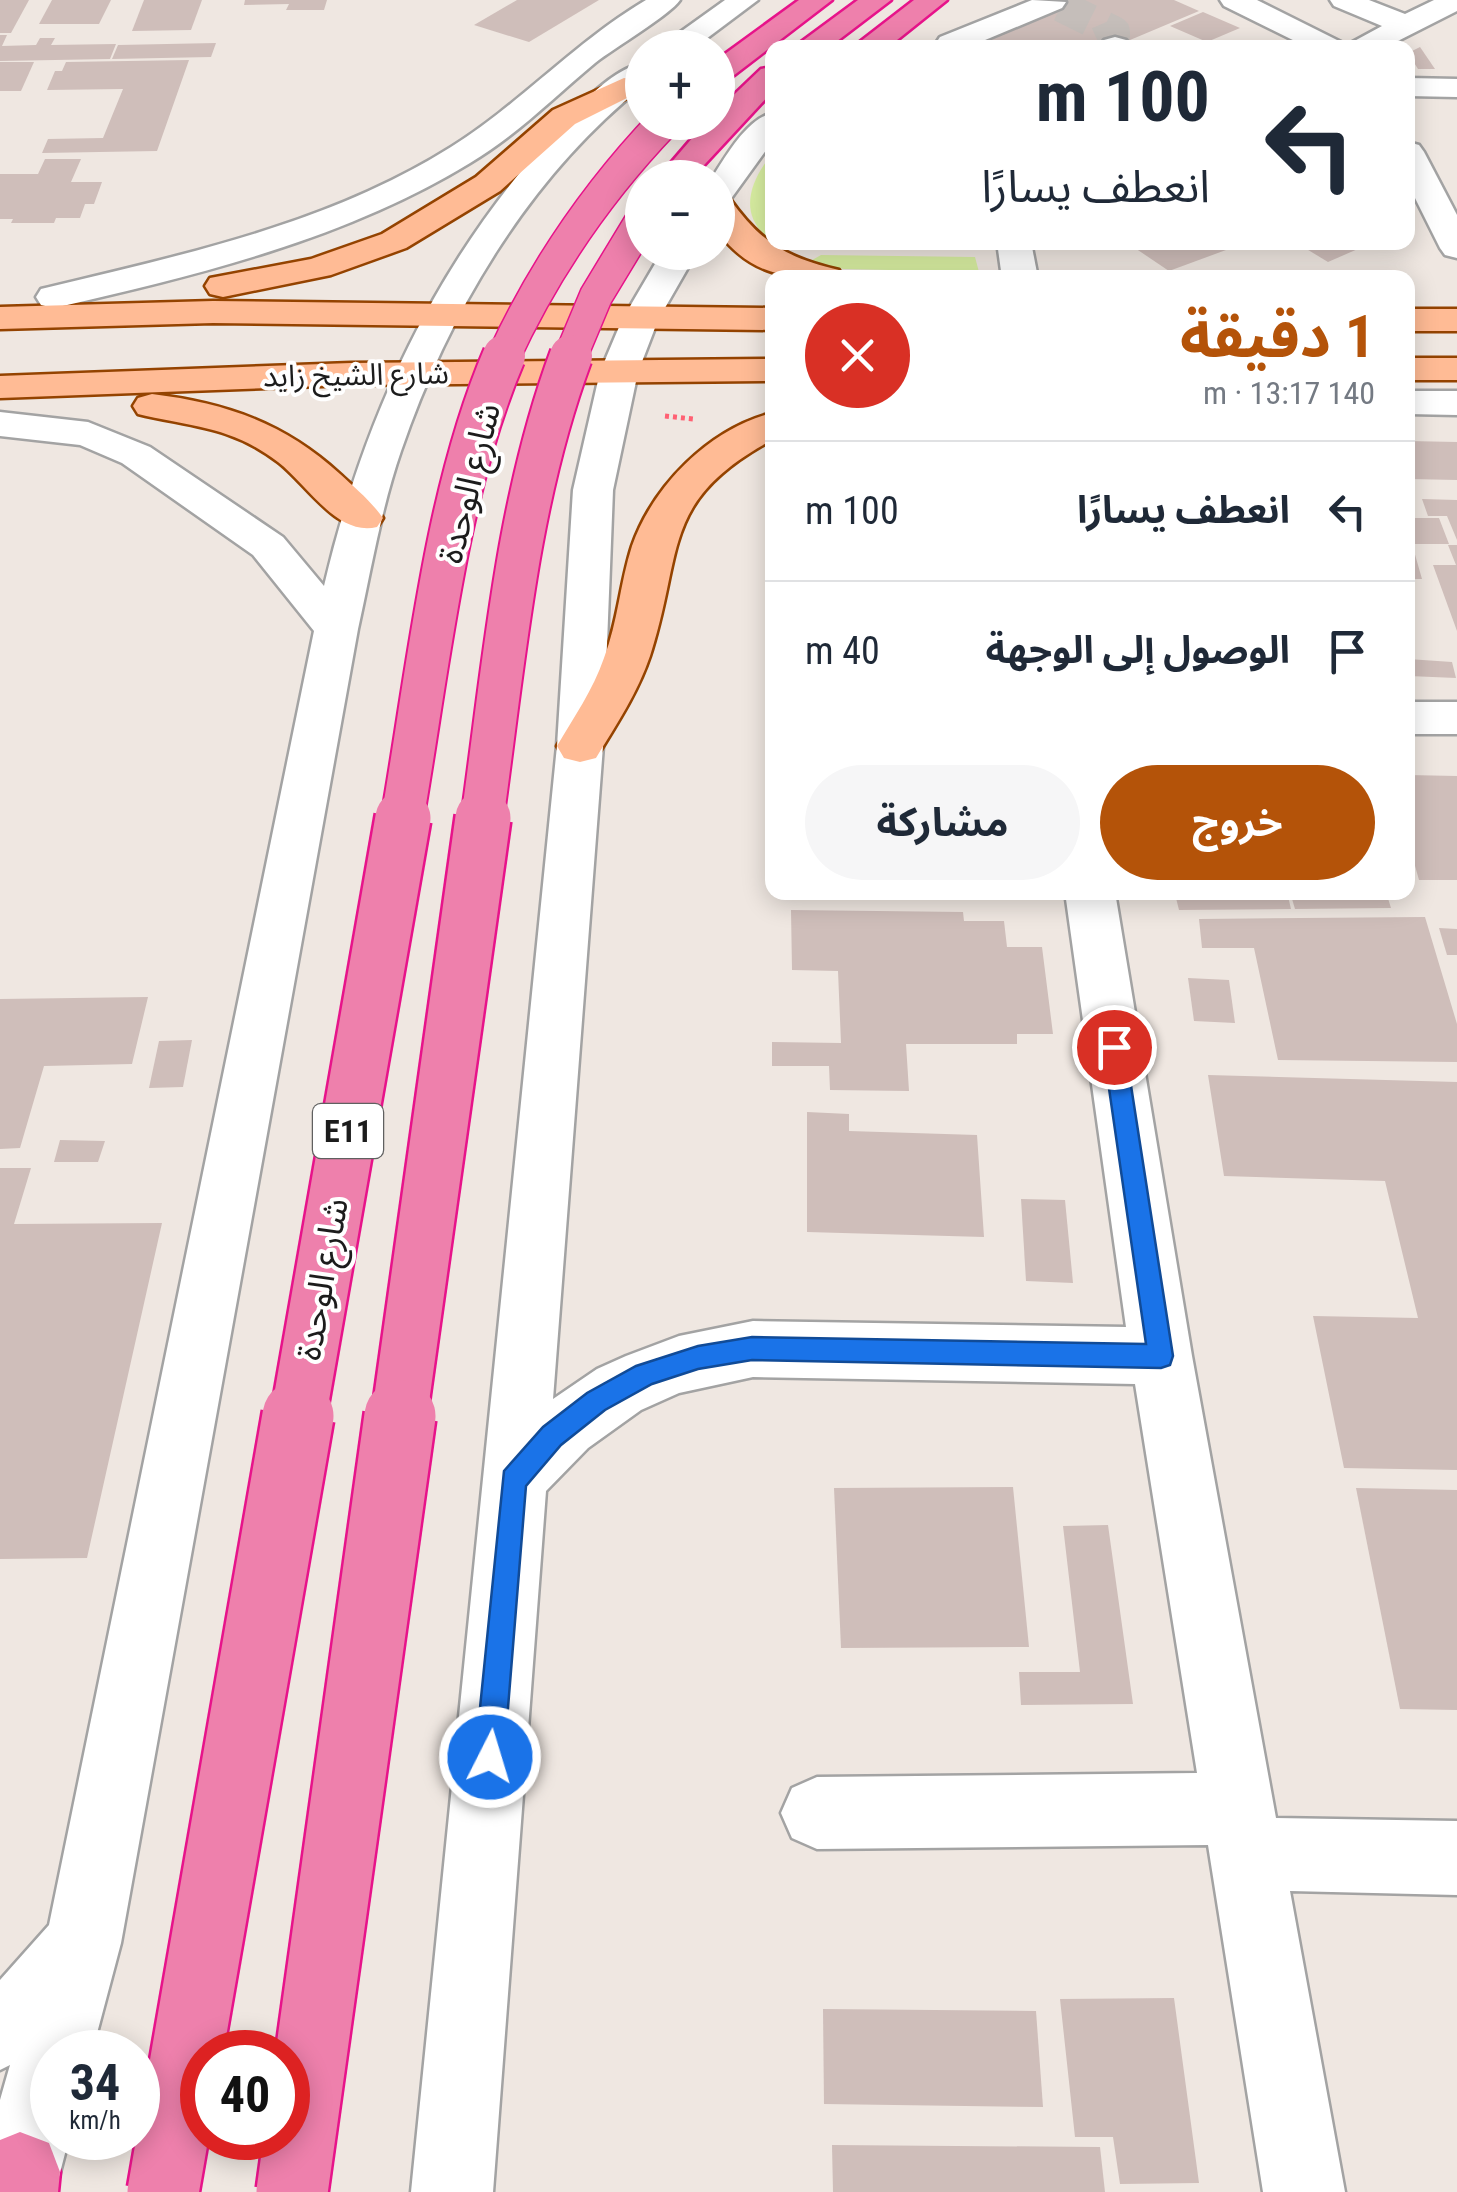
<!DOCTYPE html>
<html lang="ar">
<head>
<meta charset="utf-8">
<style>
	:root { --surface:#fff; --page:#f6f6f7; --text:#1f2937; --muted:#747a83; --line:#e0e1e3; --accent:#b45309 }
	body { margin:0; font-family:"Roboto Condensed","Noto Sans Arabic",sans-serif; background:var(--page); color:var(--text); direction:rtl; height:100vh; display:flex; flex-direction:column; font-size:38px; white-space:nowrap }
	* { box-sizing:border-box; margin:0 }
	p { font-size:32px; color:var(--muted) }
	.icon { flex:none; width:55px; height:55px; fill:none; stroke:currentColor; stroke-width:2; stroke-linecap:round; stroke-linejoin:round }
	.map { position:relative; flex:1; overflow:hidden; direction:ltr }
	.panel { position:absolute; left:765px; top:270px; width:650px; height:630px; display:flex; flex-direction:column; background:var(--surface); border-radius:20px; box-shadow:0 5px 25px #0003; direction:rtl }
	.panel>* { flex:none }
	.banner { position:absolute; left:765px; top:40px; width:650px; height:210px; border-radius:20px; box-shadow:0 5px 25px #0003; direction:rtl; background:#fff; color:var(--text); overflow:hidden }
	.controls { position:absolute; left:625px; top:30px; display:grid; gap:20px }
	.controls a { display:grid; place-items:center; width:110px; height:110px; border-radius:50%; background:var(--surface); box-shadow:0 5px 25px #0003; font-size:50px }
	.speed { position:absolute; left:30px; top:2030px; display:flex; gap:20px; font-size:50px; font-weight:700; text-align:center }
	.speed>* { display:grid; place-content:center; width:130px; height:130px; border-radius:50%; background:var(--surface); box-shadow:0 5px 25px #0003; line-height:1 }
	.speed small { font-size:25px; font-weight:400 }
	.speed .limit { border:15px solid #d22; background:#fff; color:#111 }
	.pin { position:absolute; display:grid; place-items:center; width:85px; height:85px; color:#fff; margin:-42px; border:5px solid #fff; border-radius:50%; box-shadow:0 2px 10px #0007 }
	.me { position:absolute; width:110px; margin:-55px; rotate:5deg; stroke-linejoin:round; filter:drop-shadow(0 0 8px #0008) }
	.turn { display:flex; align-items:center; gap:35px; height:210px; padding:0 40px; font-size:45px }
	.turn .icon { width:130px; height:130px; stroke-width:2.5 }
	.turn b { display:block; font-size:70px; line-height:85px }
	.round { display:grid; place-items:center; flex:none; width:105px; height:105px; border-radius:52px; background:var(--page) }
	.summary { display:flex; align-items:center; justify-content:space-between; height:170px; padding:0 40px }
	h1 { font-size:60px; font-weight:700; line-height:75px; color:var(--accent) }
	.primary-button { display:flex; gap:20px; margin-top:auto; padding:20px 40px }
	.primary-button a { flex:1; height:115px; border-radius:60px; background:var(--accent); color:#fff; font-size:40px; font-weight:700; line-height:115px; text-align:center }
	.primary-button a+a { background:var(--page); color:var(--text) }
	ul { padding:0; list-style:none }
	li { display:flex; align-items:center; gap:30px; height:140px; padding:0 40px; border-top:2px solid var(--line) }
	li div { flex:1 }
	li b { display:block; font-size:38px }
	li em { font-style:normal }
	.map>svg:first-child { display:block }
	.grass { fill:#d8eea1 }
	.building { fill:#cfbeba }
	.lines { fill:none; stroke-linecap:round; stroke-linejoin:round }
	.minor-tunnel { stroke:#c5beba; stroke-width:32; stroke-dasharray:32 16; stroke-linecap:butt }
	.minor-casing { stroke:#a3a3a3; stroke-width:5 }
	.major-casing { stroke:#944300; stroke-width:5 }
	.highway-casing { stroke:#e7138a; stroke-width:5 }
	.path-far1 { stroke:#ff6173; stroke-width:4; stroke-dasharray:2.5 2.5; stroke-linecap:butt }
	.path { stroke:#ff6173; stroke-width:5; stroke-dasharray:4 4; stroke-linecap:butt }
	.minor { fill:#fff; fill-rule:evenodd }
	.major { fill:#ffbb95; fill-rule:evenodd }
	.highway { fill:#ee80ac; fill-rule:evenodd }
	.highway-bridge-far3-casing { stroke:#e7138a; stroke-width:35; stroke-linecap:butt }
	.highway-bridge-far2-casing { stroke:#e7138a; stroke-width:46; stroke-linecap:butt }
	.highway-bridge-far1-casing { stroke:#e7138a; stroke-width:60; stroke-linecap:butt }
	.highway-bridge-casing { stroke:#e7138a; stroke-width:76; stroke-linecap:butt }
	.highway-bridge-far3 { stroke:#ee80ac; stroke-width:32 }
	.highway-bridge-far2 { stroke:#ee80ac; stroke-width:42 }
	.highway-bridge-far1 { stroke:#ee80ac; stroke-width:55 }
	.highway-bridge { stroke:#ee80ac; stroke-width:71 }
	.route { fill:#1a73e8; stroke:#114b97; stroke-width:2.5 }
	.labels { text-anchor:middle; stroke-width:8; stroke-linejoin:round; paint-order:stroke }
	.far-street-label { font-size:30px; fill:#1c1c1c; stroke:#fff }
	.shield { fill:#fff; stroke:#606060; stroke-width:2.5 }
	.shield-label { font-size:32px; font-weight:bold; fill:#1c1c1c }
	.street-label { font-size:35px; fill:#1c1c1c; stroke:#fff }
</style>
</head>
<body>
<div class="map">
<svg width="1457" height="2192" viewBox="0 0 1457 2192">
	<rect width="100%" height="100%" fill="#efe7e1"/>
	<g class="grass">
		<path d="M772,154v87c-34,-24 -24,-58 0,-87z"/>
		<polygon points="821,255 975,257 979,272 844,269 807,263"/>
	</g>
	<g class="building">
		<polygon points="0,0 29,0 11,33 0,33"/>
		<polygon points="52,0 111,0 99,24 39,24"/>
		<polygon points="144,0 202,0 191,30 132,31"/>
		<polygon points="245,0 327,0 324,10 286,10 289,4 244,5"/>
		<polygon points="517,0 599,0 529,42 474,25"/>
		<polygon points="1076,0 1174,0 1199,11 1111,48 999,48 980,38"/>
		<polygon points="1203,12 1240,28 1207,42 1170,26"/>
		<polygon points="0,35 7,35 2,46 36,45 40,38 55,38 51,45 116,44 110,59 0,61"/>
		<polygon points="216,43 211,57 112,59 118,45"/>
		<polygon points="1420,47 1435,69 1418,69 1408,53"/>
		<polygon points="189,60 157,151 42,153 48,139 103,138 123,89 47,90 55,71 62,71 66,62"/>
		<polygon points="0,62 34,62 21,91 0,91"/>
		<polygon points="45,159 81,159 71,182 102,182 94,204 85,204 80,218 56,218 54,223 11,223 13,219 0,219 0,174 38,174"/>
		<polygon points="1126,242 1245,242 1245,243 1169,271"/>
		<polygon points="1295,242 1362,242 1367,245 1328,262"/>
		<polygon points="1408,441 1457,442 1457,480 1409,479"/>
		<polygon points="1422,499 1457,500 1457,540 1447,516 1428,516"/>
		<polygon points="1408,518 1439,518 1449,544 1412,544 1422,579 1408,579"/>
		<polygon points="1448,545 1457,545 1457,631 1433,565 1456,565"/>
		<polygon points="1408,659 1452,662 1456,678 1409,676"/>
		<polygon points="769,714 772,714 772,779 766,778"/>
		<polygon points="1408,775 1457,776 1457,880 1419,880 1408,841"/>
		<polygon points="1205,892 1287,892 1291,909 1179,910 1175,894"/>
		<polygon points="1290,892 1386,892 1391,908 1295,909"/>
		<polygon points="791,910 963,912 964,921 1004,921 1007,947 1042,947 1053,1034 1017,1034 1017,1044 906,1044 909,1091 830,1090 829,1066 772,1066 772,1042 841,1043 838,971 792,970"/>
		<polygon points="1425,917 1457,1024 1457,1062 1278,1060 1254,948 1202,948 1199,919"/>
		<polygon points="1439,928 1457,929 1457,955 1447,955"/>
		<polygon points="1188,978 1229,980 1235,1023 1194,1021"/>
		<polygon points="148,997 132,1064 44,1066 20,1148 0,1149 0,999"/>
		<polygon points="192,1040 183,1087 149,1088 159,1041"/>
		<polygon points="1208,1075 1457,1082 1457,1470 1344,1468 1313,1316 1418,1318 1385,1181 1224,1176"/>
		<polygon points="807,1112 849,1114 849,1131 977,1135 984,1237 807,1232"/>
		<polygon points="60,1140 105,1141 98,1162 54,1162"/>
		<polygon points="0,1168 31,1168 14,1224 162,1223 87,1558 0,1559"/>
		<polygon points="1021,1199 1065,1200 1073,1283 1026,1281"/>
		<polygon points="1013,1487 1029,1647 841,1648 834,1488"/>
		<polygon points="1356,1488 1457,1490 1457,1710 1400,1709"/>
		<polygon points="1108,1525 1133,1704 1021,1705 1019,1672 1080,1672 1063,1526"/>
		<polygon points="1174,1998 1199,2183 1120,2184 1113,2137 1075,2137 1060,1999"/>
		<polygon points="823,2009 1036,2011 1043,2107 824,2104"/>
		<polygon points="832,2145 1100,2147 1105,2192 833,2192"/>
	</g>
	<g class="lines">
		<polyline class="minor-tunnel" points="1061,6 1114,32 1114,36 1087,48"/>
		<defs>
			<g id="minor">
				<path d="M646,0h34c-10,15 -66,48 -85,63 -41,34 -79,73 -125,100 -126,77 -273,112 -416,145l-13,-3 -5,-8 5,-8c140,-34 286,-64 410,-142 69,-43 124,-105 195,-147z"/>
				<polygon points="725,0 758,0 694,48 658,48"/>
				<polygon points="1032,0 1066,2 1062,8 966,48 939,48 936,43 940,37"/>
				<polygon points="1220,0 1257,0 1347,45 1382,26 1334,6 1330,0 1369,0 1405,14 1434,0 1457,0 1457,11 1384,48 1309,48 1224,6"/>
				<polygon points="1115,37 1126,40 1133,48 1100,46 1104,40"/>
				<path d="M642,63v24c-114,91 -194,227 -241,364 -20,58 -30,119 -43,178l-237,1314 -29,109h-40v86h17l-14,54h-55v-92l10,-35 -10,5v-90l49,-55 265,-1294 -61,-76 -131,-92 -42,-18 -80,-9v-24l88,10 62,25 133,90 41,49c40,-170 111,-322 229,-452 23,-25 56,-63 89,-71z"/>
				<polygon points="1408,78 1457,79 1457,97 1408,96"/>
				<path d="M772,113v29l-42,58 -12,3v-25h-6c14,-22 34,-58 60,-65z"/>
				<polygon points="1408,142 1419,145 1424,152 1457,215 1457,258 1445,255 1440,248 1408,184"/>
				<polygon points="997,242 1031,242 1038,278 1002,278"/>
				<polygon points="662,252 697,252 658,320 638,372 613,490 603,746 553,1399 597,1369 626,1356 679,1336 753,1321 1126,1327 1065,892 1115,892 1192,1356 1276,1818 1457,1821 1457,1895 1290,1891 1345,2192 1263,2192 1208,1845 817,1849 792,1838 781,1813 792,1788 817,1777 1197,1773 1135,1384 753,1377 679,1393 641,1410 588,1448 546,1491 493,2192 411,2192 557,746 573,490 600,372 622,320"/>
				<polygon points="1408,391 1457,391 1457,415 1408,414"/>
				<rect x="1408" y="702" width="49" height="32"/>
			</g>
			<g id="major">
				<polygon points="624,78 635,80 639,87 635,94 575,124 500,191 406,248 331,275 223,297 210,294 205,286 210,278 311,259 382,234 476,177 553,110"/>
				<path d="M718,196l12,3c30,43 57,59 109,71l4,8c-53,0 -89,1 -125,-46z"/>
				<polygon points="213,301 772,308 772,330 213,323 0,329 0,307"/>
				<rect x="1408" y="309" width="49" height="22"/>
				<rect x="1408" y="358" width="49" height="22"/>
				<polygon points="772,359 772,381 351,385 0,398 0,376 351,363"/>
				<path d="M152,394c74,9 132,29 188,80 15,14 31,27 43,44l-6,9c-40,10 -70,-43 -99,-65 -47,-36 -86,-35 -140,-48l-5,-8 5,-8z"/>
				<path d="M772,413v27c-113,61 -88,112 -122,216 -12,36 -34,69 -54,102l-16,4 -16,-4 -7,-12c17,-29 36,-56 47,-88 14,-36 16,-75 28,-112 21,-60 77,-117 140,-133z"/>
			</g>
			<g id="highway">
				<polygon points="799,0 832,0 729,79 718,82 718,59"/>
				<polygon points="858,0 891,0 828,48 793,48"/>
				<polygon points="914,0 947,0 887,48 852,48"/>
				<polygon points="772,67 772,92 692,178 658,178 706,122 718,122 718,110 761,69"/>
				<polygon points="20,2132 49,2143 60,2172 58,2192 0,2192 0,2140"/>
			</g>
		</defs>
		<use href="#minor" class="minor-casing"/>
		<use href="#major" class="major-casing"/>
		<use href="#highway" class="highway-casing"/>
		<polyline class="path-far1" points="928,242 966,248"/>
		<polyline class="path" points="665,416 693,419"/>
		<use href="#minor" class="minor"/>
		<use href="#major" class="major"/>
		<use href="#highway" class="highway"/>
		<defs>
			<g id="highway-bridge-far3">
				<path d="M503,358c41,-89 93,-165 161,-236"/>
				<polyline points="570,358 596,296 642,220"/>
			</g>
			<g id="highway-bridge-far2">
				<path d="M402,820c26,-148 43,-327 102,-464"/>
				<path d="M482,820c22,-155 34,-316 89,-464"/>
			</g>
			<g id="highway-bridge-far1">
				<polyline points="298,1418 403,818"/>
				<polyline points="399,1418 483,818"/>
			</g>
			<g id="highway-bridge">
				<polyline points="163,2192 298,1416"/>
				<polyline points="292,2192 400,1416"/>
			</g>
		</defs>
		<use href="#highway-bridge-far3" class="highway-bridge-far3-casing"/>
		<use href="#highway-bridge-far2" class="highway-bridge-far2-casing"/>
		<use href="#highway-bridge-far1" class="highway-bridge-far1-casing"/>
		<use href="#highway-bridge" class="highway-bridge-casing"/>
		<use href="#highway-bridge-far3" class="highway-bridge-far3"/>
		<use href="#highway-bridge-far2" class="highway-bridge-far2"/>
		<use href="#highway-bridge-far1" class="highway-bridge-far1"/>
		<use href="#highway-bridge" class="highway-bridge"/>
	</g>
	<polygon class="route" points="1114,1038 1125,1047 1173,1356 1170,1365 1161,1368 752,1360 698,1369 652,1384 605,1410 561,1445 526,1486 504,1757 500,1768 490,1772 479,1768 475,1757 504,1471 543,1427 587,1393 636,1366 698,1346 752,1337 1146,1344 1103,1047"/>
	<g class="labels">
		<g class="far-street-label">
			<text transform="translate(356 375) rotate(-1)" y="10">شارع الشيخ زايد</text>
		</g>
		<rect class="shield" x="313" y="1104" width="70" height="54" rx="8"/>
		<g class="shield-label">
			<text x="348" y="1142">E11</text>
		</g>
		<g class="street-label">
			<text transform="translate(469 483) rotate(-76)" y="12">شارع الوحدة</text>
			<text transform="translate(322 1279) rotate(-80)" y="12">شارع الوحدة</text>
		</g>
	</g>
</svg>
<div class="controls">
<a>+</a>
<a>−</a>
</div>
<div class="speed"><div>34<small>km/h</small></div><div class="limit">40</div></div>
<div class="pin" style="left:1114px;top:1047px;background:#d93025"><svg class="icon" aria-label="arrive" viewBox="0 0 24 24"><path d="M6 21V4h12l-3 4 3 4H6"/></svg></div>
<svg class="me" style="left:490px;top:1757px" viewBox="-20 -20 40 40"><circle r="17" fill="#1a73e8" stroke="#fff" stroke-width="3"/><path d="M0-11L8 9 0 5-8 9z" fill="#fff"/></svg>
<div class="banner">
<div class="turn"><svg class="icon" aria-label="left" viewBox="0 0 24 24"><path d="M17 20v-9H6M10 6l-5 5 5 5"/></svg><div><b>100 m</b>انعطف يسارًا</div></div>
</div>
<section class="panel">
<div class="summary"><div><h1>1 دقيقة</h1><p>140 m · 13:17</p></div><a class="round" style="background:#d93025;color:#fff"><svg class="icon" aria-label="close" viewBox="0 0 24 24"><path d="M6 6l12 12M18 6L6 18"/></svg></a></div>
<ul>
<li><svg class="icon" aria-label="left" viewBox="0 0 24 24"><path d="M17 20v-9H6M10 6l-5 5 5 5"/></svg><div><b>انعطف يسارًا</b></div><em>100 m</em></li>
<li><svg class="icon" aria-label="arrive" viewBox="0 0 24 24"><path d="M6 21V4h12l-3 4 3 4H6"/></svg><div><b>الوصول إلى الوجهة</b></div><em>40 m</em></li>
</ul>
<div class="primary-button"><a>خروج</a><a>مشاركة</a></div>
</section>
</div>
</body>
</html>
